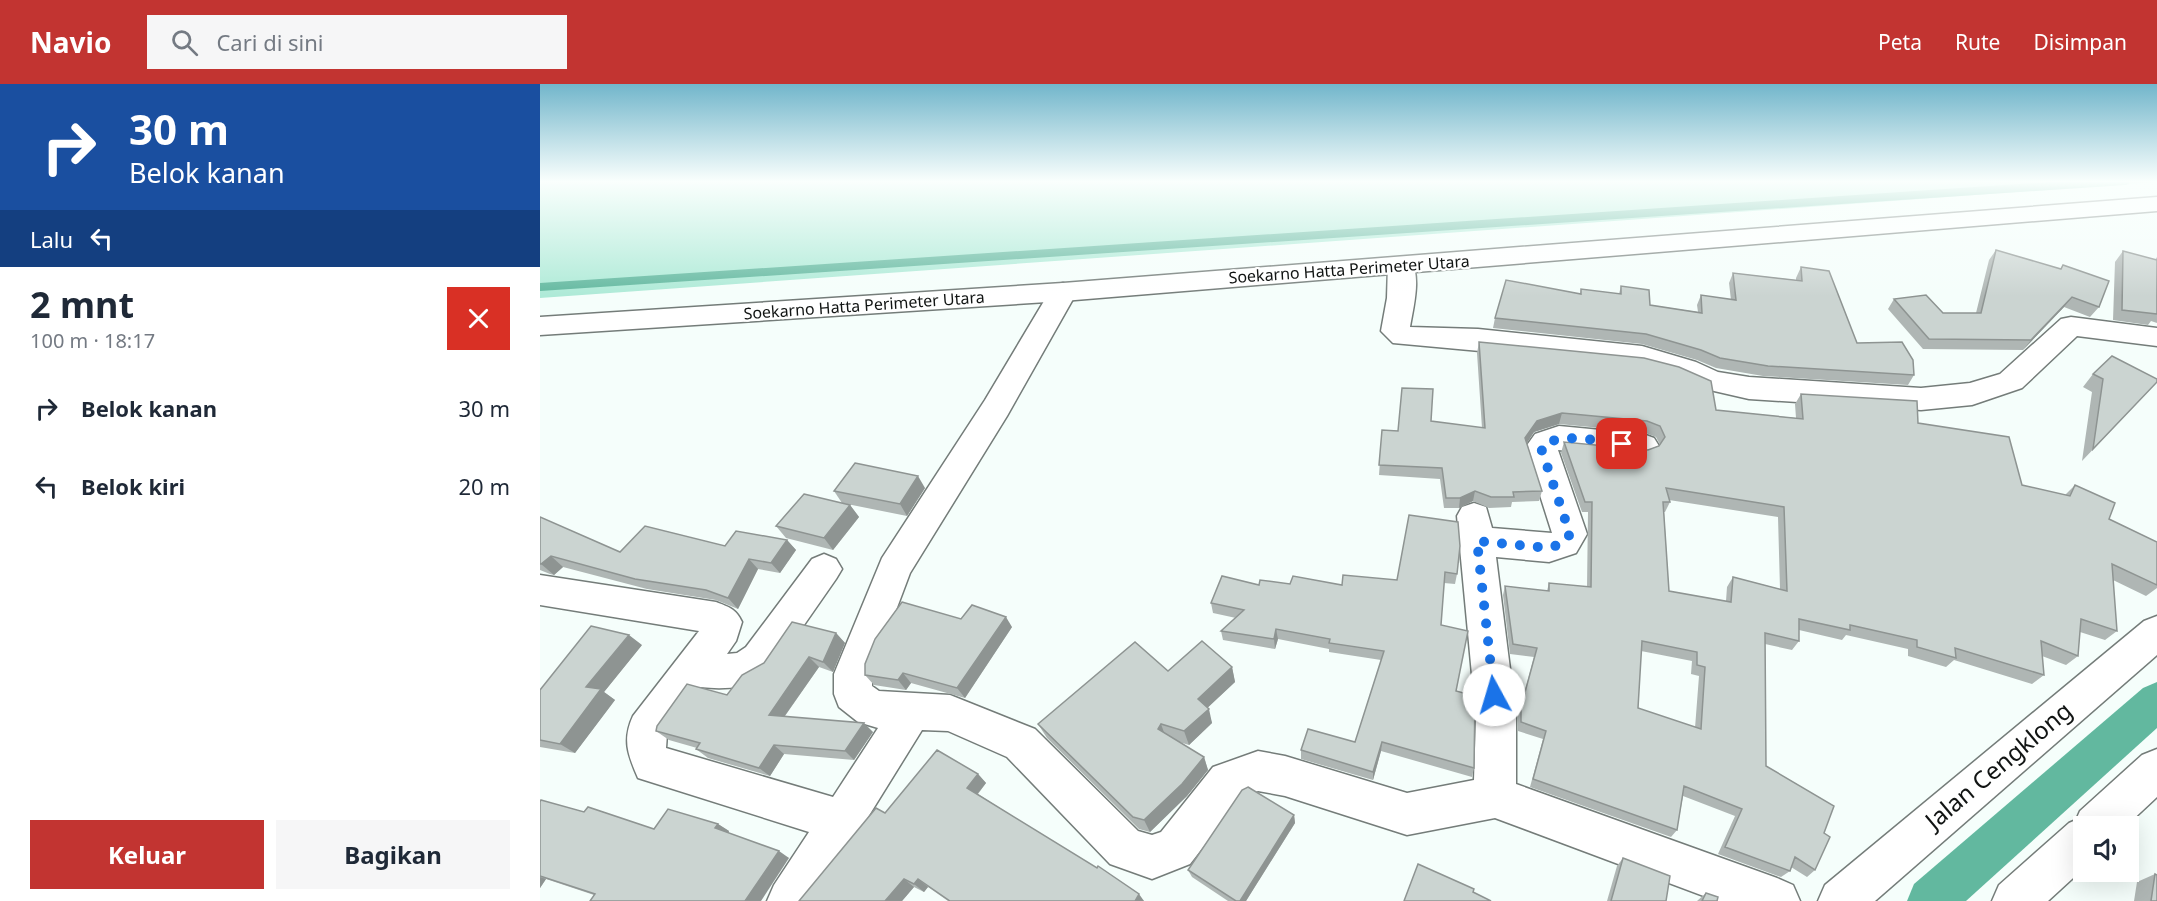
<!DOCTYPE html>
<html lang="id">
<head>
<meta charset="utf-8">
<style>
	:root { --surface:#fff; --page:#f6f6f7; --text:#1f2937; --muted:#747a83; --accent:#c23431 }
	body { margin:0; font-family:"Noto Sans",sans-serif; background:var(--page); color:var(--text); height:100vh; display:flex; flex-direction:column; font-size:22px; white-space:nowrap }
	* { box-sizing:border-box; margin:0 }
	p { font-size:20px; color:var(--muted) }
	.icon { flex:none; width:33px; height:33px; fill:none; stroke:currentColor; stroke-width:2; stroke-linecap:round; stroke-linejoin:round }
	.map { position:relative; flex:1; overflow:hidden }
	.drawer { display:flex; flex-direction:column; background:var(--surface); width:540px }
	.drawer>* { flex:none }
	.banner { background:#1a4fa0; color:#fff; overflow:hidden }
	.fabs { position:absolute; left:1533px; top:732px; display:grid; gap:12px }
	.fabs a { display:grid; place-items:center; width:66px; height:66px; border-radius:0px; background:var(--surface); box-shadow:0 6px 24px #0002; font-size:30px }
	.pin { position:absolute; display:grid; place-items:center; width:51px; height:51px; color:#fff; margin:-26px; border-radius:12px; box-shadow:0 3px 9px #0006 }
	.me { position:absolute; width:66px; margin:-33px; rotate:354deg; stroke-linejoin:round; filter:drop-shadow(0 0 4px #0008) }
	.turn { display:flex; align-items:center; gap:21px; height:126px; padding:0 30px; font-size:27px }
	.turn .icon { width:78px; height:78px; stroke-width:2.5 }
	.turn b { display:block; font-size:42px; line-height:51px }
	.then { display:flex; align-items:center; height:57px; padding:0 30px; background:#0003; gap:12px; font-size:22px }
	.round { display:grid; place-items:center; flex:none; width:63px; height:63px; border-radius:0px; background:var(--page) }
	.overview { display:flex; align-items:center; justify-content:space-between; height:102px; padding:0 30px }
	h1 { font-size:36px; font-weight:700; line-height:45px }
	.primary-button { display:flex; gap:12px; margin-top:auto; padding:12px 30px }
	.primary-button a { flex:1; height:69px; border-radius:0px; background:var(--accent); color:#fff; font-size:24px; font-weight:700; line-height:69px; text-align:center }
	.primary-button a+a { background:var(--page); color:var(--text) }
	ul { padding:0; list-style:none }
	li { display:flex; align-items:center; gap:18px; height:78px; padding:0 30px }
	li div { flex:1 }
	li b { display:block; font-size:22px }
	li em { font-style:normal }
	header { display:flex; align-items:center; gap:36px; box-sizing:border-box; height:84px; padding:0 30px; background:var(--accent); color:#fff }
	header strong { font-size:28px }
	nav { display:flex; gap:33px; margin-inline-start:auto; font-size:21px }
	.search { width:420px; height:54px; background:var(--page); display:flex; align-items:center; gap:15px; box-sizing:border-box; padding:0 21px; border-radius:0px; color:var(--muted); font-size:22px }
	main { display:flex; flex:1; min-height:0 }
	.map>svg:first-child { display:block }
	.green { fill:#aeead7 }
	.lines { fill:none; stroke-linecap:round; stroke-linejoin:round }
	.stream { stroke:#62b89f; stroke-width:8 }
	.canal { fill:#62b89f; fill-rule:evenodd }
	.minor-casing { stroke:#747c79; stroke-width:3 }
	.secondary-casing { stroke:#747c79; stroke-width:3 }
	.minor { fill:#fff; fill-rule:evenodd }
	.secondary { fill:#fff; fill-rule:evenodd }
	.wall { fill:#afb6b4; fill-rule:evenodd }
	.shaded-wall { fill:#8e9492 }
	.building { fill:#cbd4d1; stroke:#8e9492; stroke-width:1.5; fill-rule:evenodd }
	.route { stroke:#1a73e8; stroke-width:10; stroke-dasharray:0 18 }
	.labels { text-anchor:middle; stroke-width:4.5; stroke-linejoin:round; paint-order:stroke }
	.far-street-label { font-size:16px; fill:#111413; stroke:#fff }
	.near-street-label { font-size:24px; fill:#111413; stroke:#fff }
</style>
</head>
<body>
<header>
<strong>Navio</strong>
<div class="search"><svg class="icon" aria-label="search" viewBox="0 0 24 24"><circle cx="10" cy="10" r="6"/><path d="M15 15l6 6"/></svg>Cari di sini</div>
<nav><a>Peta</a><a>Rute</a><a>Disimpan</a></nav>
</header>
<main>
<section class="drawer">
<div class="banner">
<div class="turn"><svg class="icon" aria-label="right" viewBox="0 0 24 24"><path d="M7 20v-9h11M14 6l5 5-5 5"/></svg><div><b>30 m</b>Belok kanan</div></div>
<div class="then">Lalu<svg class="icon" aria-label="left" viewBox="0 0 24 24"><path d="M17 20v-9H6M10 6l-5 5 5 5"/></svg></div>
</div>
<div class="overview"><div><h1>2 mnt</h1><p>100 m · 18:17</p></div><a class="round" style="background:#d93025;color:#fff"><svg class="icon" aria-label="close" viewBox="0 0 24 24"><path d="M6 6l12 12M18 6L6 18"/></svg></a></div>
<ul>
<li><svg class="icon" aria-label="right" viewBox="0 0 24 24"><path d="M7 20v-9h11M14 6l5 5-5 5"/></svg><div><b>Belok kanan</b></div><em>30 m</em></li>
<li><svg class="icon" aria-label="left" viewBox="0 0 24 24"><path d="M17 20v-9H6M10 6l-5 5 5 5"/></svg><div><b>Belok kiri</b></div><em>20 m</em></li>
</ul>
<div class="primary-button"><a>Keluar</a><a>Bagikan</a></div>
</section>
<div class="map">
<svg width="1617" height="817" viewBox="0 0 1617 817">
	<rect width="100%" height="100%" fill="#f5fefb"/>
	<polygon class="green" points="0,97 1617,97 1617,98 0,214"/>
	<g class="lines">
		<polyline class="stream" points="0,203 1585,97"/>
		<polygon class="canal" points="1617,598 1617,644 1426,817 1367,817 1374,800 1603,604"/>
		<defs>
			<g id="minor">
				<path d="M861,173l9,2c12,17 3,49 0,68l68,2 164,17 54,16 22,10 31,5 172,11 49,-5 30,-9 61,-55 10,-2 86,11v18l-80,-10 -55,52 -50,17 -51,5 -172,-11 -48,-11 -25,-12 -35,-10 -248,-23 -12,-12 6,-33 1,-33 4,-6z"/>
				<path d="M523,199l10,3 4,6 -70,124 -97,157 -38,101v12l7,5 71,4 85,34 103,102 14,4 9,-3 52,-65 45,-16 27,5 122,37 67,-13 2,-63 -19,-201 5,-9 12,-4 12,4 6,21 60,5 -27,-85 10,-14 24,-8 84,8 11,4 5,8 -5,8 -11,4 -85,-8 29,84 -11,19 -27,9 -53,-5 20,160v67l261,94 16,7 7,16h-83l-222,-83 -88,17 -122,-39 -27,-5 -16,6 -52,67 -38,15 -42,-15 -103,-107 -59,-26 -26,-1 -106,171h-49l7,-16 35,-53 -171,-54c-10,-23 -16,-38 -5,-62l66,-85 -159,-26v-30l176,27c13,5 20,7 26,20l-6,19 -9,13 10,-1 9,-6 66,-88 12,-5 12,5 6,10 -6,10 -64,92c-21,17 -45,19 -72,16l-33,47 -1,14 167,49 45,-69 -20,-6 -19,-15 -5,-13v-20l48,-116 103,-158 68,-114z"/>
				<polygon points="1617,665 1617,713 1586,742 1544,742 1544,784 1508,817 1452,817 1459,801 1529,739 1536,736 1540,727 1602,671"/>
			</g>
			<g id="secondary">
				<polygon points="1617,113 1617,127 523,217 0,251 0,233 523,199"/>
				<polygon points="1617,532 1617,571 1335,817 1278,817 1285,801 1604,537"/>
			</g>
		</defs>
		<use href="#minor" class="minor-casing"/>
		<use href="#secondary" class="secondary-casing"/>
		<use href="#minor" class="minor"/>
		<use href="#secondary" class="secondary"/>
	</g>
	<g class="wall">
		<polygon points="1456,166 1520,185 1523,181 1559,223 1550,233 1524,223 1483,266 1383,265 1348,225 1354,215 1403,229 1436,229 1449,176"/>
		<polygon points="1583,167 1615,176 1617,173 1617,239 1611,237 1608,241 1573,236 1575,178"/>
		<polygon points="1261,183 1317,259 1374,291 1368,301 1223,292 1176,284 1157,276 1102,260 953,244 955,234 1040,210 1041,205 1079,210 1081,202 1110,221 1158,228 1157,221 1161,211 1191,216 1189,199 1193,189 1256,196 1256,194"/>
		<path d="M939,258l237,68 80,8 -1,-14 6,-10 117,29 104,62 43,10 10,-10 34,34 48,23v46l-11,8 -33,-16 4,51 -12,9 -25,-8 -2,24 -12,9 -24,-9 2,19 -12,9 -78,-24 -8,7 -38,-11v-7l-62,-14 -4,5 -43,-10v11l-7,9 -27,-6 1,122 58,67 -9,37 -8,7 -16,-10 -1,4 -9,6 -63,-23 17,-38 -52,-20 -6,34 -6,7 -141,-50 13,-48 -25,-8v-15l16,-59 -24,-3 -7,-59 2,-9 42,5 2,-8 38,4 1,-75h-6l-21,-59 3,-11 84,8 12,-5 -4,-8 -13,-5 -84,-8 -25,8 -7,11 15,48 -3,10 -27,1 -1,5 -22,1 -16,-7 -14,7h-15l-4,-29 -61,-4 3,-45 16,1 33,-10 51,7 -5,-75zM1129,416l109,17 2,72 -47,-12 -6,10 -1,14 -57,-10 -5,-79h1l5,-10zM1101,567l51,10 -1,13 8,2 -4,52 -57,-20z"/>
		<polygon points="1553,290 1617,298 1542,377 1552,308 1543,303"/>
		<polygon points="385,404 367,432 302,419 294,407"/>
		<polygon points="310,421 319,433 293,466 246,454 236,442"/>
		<polygon points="869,431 917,490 915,500 904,499 901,541 934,684 932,693 841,667 833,696 761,675 761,666 815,658 841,576 789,568 789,565 738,555 735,565 683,556 681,547 696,534 673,529 671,519 719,501 802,501 857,496"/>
		<polygon points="0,433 80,468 185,462 247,456 256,466 240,489 218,485 198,525 176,516 107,505 23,483 14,491 10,490 0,486"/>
		<polygon points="421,535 472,543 425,614 371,599 366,606 334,601 325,591"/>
		<polygon points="296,549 305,559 293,588 279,583 245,632 333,648 314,676 244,670 230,692 168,674 156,665 157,664 129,656 116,647 187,611 224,579"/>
		<polygon points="102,561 64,608 75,616 35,669 0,663 0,606"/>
		<polygon points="692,583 695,598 667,624 672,639 649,661 639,658 664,673 668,686 647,712 610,748 599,745 507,654 498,640 628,587"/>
		<polygon points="438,690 446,699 438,710 604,817 408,817 388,803 384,808 374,803 362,817 259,817 345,729"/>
		<polygon points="0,718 114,745 178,740 189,747 188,749 249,774 54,811 6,795 0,804"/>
		<polygon points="754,731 755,739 706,817 688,817 652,793 648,786"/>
		<polygon points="1083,774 1126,817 1067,817 1077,782"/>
		<polygon points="1615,790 1617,817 1594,817 1597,798"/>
		<polygon points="1166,809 1177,817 1157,817"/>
	</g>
	<g class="shaded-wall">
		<polygon points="1532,213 1524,223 1483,266 1491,256"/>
		<polygon points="1022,329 1019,340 994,348 983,365 985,354 997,337"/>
		<polygon points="378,392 385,404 367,432 360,420"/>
		<polygon points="935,407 933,417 919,424 920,414"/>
		<polygon points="310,421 319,433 293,466 284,454"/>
		<polygon points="247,456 256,466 240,489 231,479"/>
		<polygon points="11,472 23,483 14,491 1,480"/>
		<polygon points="209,475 218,485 198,525 188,514"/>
		<polygon points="466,533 472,543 425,614 417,604"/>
		<polygon points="736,545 738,555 735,565 734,555"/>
		<polygon points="296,549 305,559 293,588 283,578"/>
		<polygon points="89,551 102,561 64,608 75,616 35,669 20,660 46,603"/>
		<polygon points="269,573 279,583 239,640 229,631"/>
		<polygon points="692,583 695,598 662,629 658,615"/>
		<polygon points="363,589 371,599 366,606 358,596"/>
		<polygon points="669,625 672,639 649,661 644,647"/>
		<polygon points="324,639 333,648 314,676 305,667"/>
		<polygon points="621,640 626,654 618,645"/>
		<polygon points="842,658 841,667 833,696 833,688"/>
		<polygon points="234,661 244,670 230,692 219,684"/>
		<polygon points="664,673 668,686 647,712 610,748 604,736"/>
		<polygon points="438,690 446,699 435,713 427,704"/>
		<polygon points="754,731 755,739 706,817 700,817"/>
		<polygon points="178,740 189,747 187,752 175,744"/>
		<polygon points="239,767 249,774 221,817 205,817"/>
		<polygon points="0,793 6,795 0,804"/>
		<polygon points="364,795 374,803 362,817 345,817"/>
		<polygon points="378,795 388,803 384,808 374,800"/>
		<polygon points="599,810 604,817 595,817"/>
	</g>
	<g class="building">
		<polygon points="1456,166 1521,185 1523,181 1569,197 1559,223 1532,213 1491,256 1389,255 1354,215 1386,211 1403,229 1441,229"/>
		<polygon points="1583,167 1617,176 1617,230 1582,226"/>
		<polygon points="1261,183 1289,187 1317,259 1362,258 1373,276 1374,291 1228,282 1180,274 1161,266 1106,250 955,234 966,196 1041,210 1041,205 1081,210 1081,202 1109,206 1110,221 1162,229 1161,211 1196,216 1193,189 1262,197"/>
		<path d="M939,258l165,16 35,9 32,14 5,29 87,9 -2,-25 116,7 1,22 91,14 13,48 48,11 5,-11 40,18 -6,16 48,23v43l-45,-21 5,67 -36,-12 -3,37 -37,-15 3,34 -89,-27 1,10 -39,-11v-7l-67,-15v5l-51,-11v22l-34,-8 1,133 68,40 -10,27 6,4 -15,33 -20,-13 -5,14 -65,-24 17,-38 -58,-23 -7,44 -144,-51 13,-48 -25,-9v-15l16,-59 -24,-4 -8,-58 44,5v-8l42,4 1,-85h-7l-21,-60 84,8 11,-4 6,-9 -5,-11 -13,-5 -85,-8 -25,8 -12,17 17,53 -29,1 1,5h-23l-16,-6 -15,7h-14l-4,-30 -63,-3 3,-35 16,1 4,-43 31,1 -2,32 54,7zM1126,404l118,19 3,84 -54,-14 -2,25 -62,-11 -6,-89h7zM1102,557l55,11v13l8,2 -4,62 -63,-21z"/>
		<polygon points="1572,272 1617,295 1617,298 1553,365 1563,295 1553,290"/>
		<polygon points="315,379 378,392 360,420 294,407"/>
		<polygon points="264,410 310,421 284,454 236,442"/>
		<polygon points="869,431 918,438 920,462 917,490 905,488 901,541 928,547 916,607 935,612 934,684 842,658 833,688 761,666 768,645 815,658 844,567 789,559 790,555 736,545 734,555 681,547 704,526 671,519 682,492 719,501 720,496 750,500 753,492 802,501 803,491 857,496"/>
		<polygon points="0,433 80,468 105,442 185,462 196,447 247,456 231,479 209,475 188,514 166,506 95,495 11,472 1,480 0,480"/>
		<polygon points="362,518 421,535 432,521 466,533 417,604 363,589 358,596 325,591 325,580 335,555"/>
		<polygon points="252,538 296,549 283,578 269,573 229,631 324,639 305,667 234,661 219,684 156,665 160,659 116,647 117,642 147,600 187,611 202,591 224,579"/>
		<polygon points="51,542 89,551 46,603 61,605 20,660 0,656 0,606"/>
		<polygon points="662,557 692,583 658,615 669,625 644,647 621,640 618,645 664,673 642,700 604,736 593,733 498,640 595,558 628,587"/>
		<polygon points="397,666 438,690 427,704 557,784 558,782 599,810 595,817 410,817 378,795 374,800 364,795 345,817 259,817 336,724 345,729"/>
		<polygon points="708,703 754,731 700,817 696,817 648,786 702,706"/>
		<polygon points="1,716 44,728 48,723 114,745 128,725 178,740 175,744 239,767 205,817 50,817 55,810 0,792 0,718"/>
		<polygon points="1083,774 1130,792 1126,817 1071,817"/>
		<polygon points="878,780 934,805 933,808 951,817 864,817"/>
		<polygon points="1615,790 1617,791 1617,817 1611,817"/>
		<polygon points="1166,809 1178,813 1177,817 1162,817"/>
	</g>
	<linearGradient id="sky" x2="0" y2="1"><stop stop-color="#72b6cb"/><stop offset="0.46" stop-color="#fafffd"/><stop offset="1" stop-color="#fafffd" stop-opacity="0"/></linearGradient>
	<rect width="1617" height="212" fill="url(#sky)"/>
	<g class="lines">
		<path class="route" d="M954,611l-17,-154 72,7 15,-5 6,-9 -29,-86c17,-18 59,-6 81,-4"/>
	</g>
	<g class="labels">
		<g class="far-street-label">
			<text transform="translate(809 185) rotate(-4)" y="6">Soekarno Hatta Perimeter Utara</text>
			<text transform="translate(324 221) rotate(-4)" y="6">Soekarno Hatta Perimeter Utara</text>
		</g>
		<g class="near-street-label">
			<text transform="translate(1459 682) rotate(-40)" y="8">Jalan Cengklong</text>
		</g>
	</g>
</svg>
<div class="fabs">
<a><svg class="icon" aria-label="sound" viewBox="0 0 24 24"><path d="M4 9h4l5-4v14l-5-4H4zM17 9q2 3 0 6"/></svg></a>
</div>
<div class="pin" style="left:1082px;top:360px;background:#d93025"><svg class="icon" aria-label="arrive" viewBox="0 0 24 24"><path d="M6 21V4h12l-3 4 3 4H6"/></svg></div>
<svg class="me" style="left:954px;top:611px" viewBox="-20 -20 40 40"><circle r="19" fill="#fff"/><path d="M0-13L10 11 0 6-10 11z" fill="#1a73e8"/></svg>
</div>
</main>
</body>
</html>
